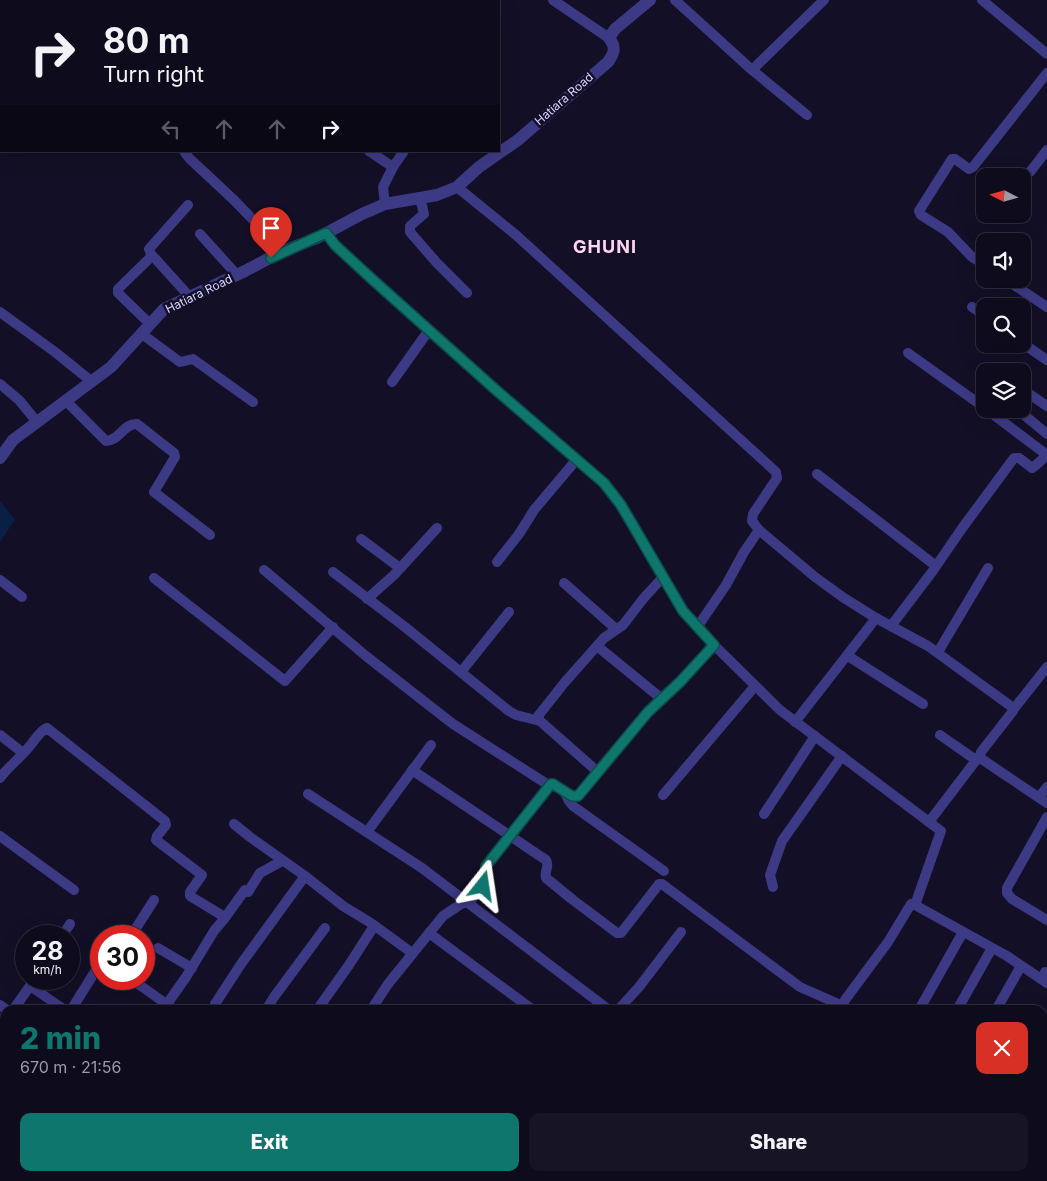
<!DOCTYPE html>
<html lang="en">
<head>
<meta charset="utf-8">
<style>
	:root { --surface:#0e0b1c; --page:#171425; --text:#f1f3f6; --muted:#9b9ba3; --line:#2e2b3b; --accent:#0f766e }
	body { margin:0; font-family:Inter,sans-serif; background:var(--page); color:var(--text); height:100vh; display:flex; flex-direction:column; font-size:19px; white-space:nowrap }
	* { box-sizing:border-box; margin:0 }
	p { font-size:16px; color:var(--muted) }
	.icon { flex:none; width:28px; height:28px; fill:none; stroke:currentColor; stroke-width:2; stroke-linecap:round; stroke-linejoin:round }
	.map { position:relative; flex:1; overflow:hidden }
	.sheet { position:absolute; left:0px; top:1005px; width:1048px; height:176px; display:flex; flex-direction:column; background:var(--surface); border-radius:15px 15px 0 0; box-shadow:0 5px 20px #0002,0 0 0 1px var(--line) }
	.sheet>* { flex:none }
	.banner { position:absolute; left:0px; top:0px; width:500px; height:152px; box-shadow:0 5px 20px #0002,0 0 0 1px var(--line); background:#0e0b1c; color:var(--text); overflow:hidden }
	.needle { width:32px; rotate:276deg }
	.buttons { position:absolute; left:976px; top:168px; display:grid; gap:10px }
	.buttons a { display:grid; place-items:center; width:55px; height:55px; border-radius:10px; background:var(--surface); box-shadow:0 5px 20px #0002,0 0 0 1px var(--line); font-size:25px }
	.speed { position:absolute; left:15px; top:925px; display:flex; gap:10px; font-size:25px; font-weight:700; text-align:center }
	.speed>* { display:grid; place-content:center; width:65px; height:65px; border-radius:50%; background:var(--surface); box-shadow:0 5px 20px #0002,0 0 0 1px var(--line); line-height:1 }
	.speed small { font-size:12px; font-weight:400 }
	.speed .limit { border:8px solid #d22; background:#fff; color:#111 }
	.pin { position:absolute; display:grid; place-items:center; width:42px; height:42px; color:#fff; margin:-51px -21px; border-radius:50% 50% 50% 0; rotate:-45deg; box-shadow:0 0 5px #0007 }
	.pin .icon { rotate:45deg }
	.me { position:absolute; width:55px; margin:-28px; rotate:15deg; stroke-linejoin:round; filter:drop-shadow(0 0 4px #0008) }
	.turn { display:flex; align-items:center; gap:18px; height:105px; padding:0 20px; font-size:22px }
	.turn .icon { width:65px; height:65px; stroke-width:2.5 }
	.turn b { display:block; font-size:35px; line-height:42px }
	.lanes { display:flex; align-items:center; height:48px; padding:0 20px; background:#0003; justify-content:center; gap:25px; direction:ltr }
	.lanes .off { opacity:.35 }
	.round { display:grid; place-items:center; flex:none; width:52px; height:52px; border-radius:10px; background:var(--page) }
	.headline { display:flex; align-items:center; justify-content:space-between; height:85px; padding:0 20px }
	h1 { font-size:30px; font-weight:800; line-height:38px; color:var(--accent) }
	.action { display:flex; gap:10px; margin-top:auto; padding:10px 20px }
	.action a { flex:1; height:58px; border-radius:10px; background:var(--accent); color:#fff; font-size:20px; font-weight:800; line-height:58px; text-align:center }
	.action a+a { background:var(--page); color:var(--text) }
	.map>svg:first-child { display:block }
	.water { fill:#0a1f44 }
	.lines { fill:none; stroke-linecap:round; stroke-linejoin:round }
	.minor { stroke:#3d3a85; stroke-width:10 }
	.tertiary { stroke:#3d3a85; stroke-width:12 }
	.route-casing { stroke:#0a4d48; stroke-width:12 }
	.route { stroke:#0f766e; stroke-width:9 }
	.labels { text-anchor:middle; stroke-width:5; stroke-linejoin:round; paint-order:stroke }
	.street-label { font-size:12px; fill:#d9d4ff; stroke:#130f26 }
	.district-label { font-size:18px; font-weight:bold; letter-spacing:1px; fill:#ffd6f0; stroke:#130f26 }
</style>
</head>
<body>
<div class="map">
<svg width="1047" height="1181" viewBox="0 0 1047 1181">
	<rect width="100%" height="100%" fill="#130f26"/>
	<g class="water">
		<polygon points="0,501 15,520 0,542"/>
		<polygon points="1047,1162 1047,1181 1030,1181 1034,1176 1042,1176 1043,1167"/>
	</g>
	<g class="lines">
		<g class="minor">
			<polyline points="138,0 140,1"/>
			<polyline points="408,0 409,1"/>
			<polyline points="553,0 609,38"/>
			<polyline points="675,0 752,70"/>
			<polyline points="982,0 1047,54"/>
			<polyline points="807,115 752,70 824,0"/>
			<polyline points="184,151 189,158 235,201 283,251"/>
			<polyline points="369,151 393,167"/>
			<polyline points="1030,172 1047,150"/>
			<polyline points="457,187 516,235 776,472 777,478 753,514 752,521 759,530 815,577 844,598 876,618 928,646 1012,707 1013,711 981,752 980,758 1047,803"/>
			<polyline points="420,198 424,214 410,226 410,232 436,262 467,293"/>
			<polyline points="385,204 383,187 393,167 404,151"/>
			<polyline points="188,205 149,249 151,254 189,296"/>
			<polyline points="326,233 335,245 373,280 495,390 604,483 621,505 683,611 698,626"/>
			<polyline points="200,234 237,275"/>
			<polyline points="985,265 972,257 948,232 921,215 919,211 952,159 955,159 969,169 973,167 1047,73"/>
			<polyline points="1005,279 1047,307"/>
			<polyline points="972,307 985,316"/>
			<polyline points="0,312 55,352 91,381"/>
			<polyline points="150,324 118,293 118,289 152,256"/>
			<polyline points="142,334 180,362 193,359 253,402"/>
			<polyline points="1022,343 1047,360"/>
			<polyline points="908,353 985,408"/>
			<polyline points="392,382 429,330"/>
			<polyline points="0,384 19,400 37,422"/>
			<polyline points="1022,389 1047,406"/>
			<path d="M65,400l41,41c13,0 18,-18 31,-17l37,29 1,4 -21,35 56,43"/>
			<polyline points="986,409 1047,455"/>
			<polyline points="1017,409 1047,434"/>
			<polyline points="817,474 936,566"/>
			<polyline points="759,530 744,552 726,585 698,626 714,645 780,710 941,831 915,905"/>
			<polyline points="361,539 400,568"/>
			<polyline points="497,562 519,534 534,510 577,459"/>
			<polyline points="264,570 366,656 453,724 550,786"/>
			<polyline points="333,572 405,627 509,711 516,715 540,721"/>
			<polyline points="154,578 285,681 333,627"/>
			<polyline points="0,580 22,597"/>
			<polyline points="564,583 616,629"/>
			<polyline points="367,599 394,575 437,528"/>
			<polyline points="891,626 932,572 963,527 1014,458 1019,458 1032,468 1035,466 1047,455"/>
			<polyline points="597,646 662,699"/>
			<polyline points="938,652 988,568"/>
			<polyline points="848,656 923,704"/>
			<polyline points="461,672 509,612"/>
			<polyline points="1013,710 1047,667"/>
			<polyline points="795,722 876,618"/>
			<polyline points="0,735 23,753"/>
			<polyline points="940,735 976,760"/>
			<path d="M412,770l134,90c4,5 -2,12 0,18l27,22 44,33h4l38,-49h3l138,103 43,19"/>
			<polyline points="598,772 540,721 538,716 565,682 604,638 623,625 643,599 663,577"/>
			<path d="M0,778c8,-11 19,-19 28,-30 6,-6 11,-17 19,-20l118,93 1,4 -9,11 -1,4 46,35 -12,17v4l33,20 1,3 -10,12 -28,46 -19,27"/>
			<polyline points="565,793 569,801 573,806 664,871"/>
			<polyline points="308,794 422,868 609,1010"/>
			<polyline points="663,795 755,686"/>
			<polyline points="1039,797 1047,787"/>
			<polyline points="764,814 815,736"/>
			<polyline points="1047,817 1007,888 1007,893 1012,899 1047,920"/>
			<polyline points="929,822 980,755"/>
			<polyline points="234,824 250,837 305,876 343,906 371,923 412,953"/>
			<polyline points="367,832 431,745"/>
			<polyline points="0,836 74,890"/>
			<polyline points="773,887 770,875 782,841 842,756"/>
			<polyline points="248,892 260,873 282,861"/>
			<polyline points="224,919 245,890"/>
			<polyline points="429,933 533,1010"/>
			<polyline points="62,936 70,924"/>
			<polyline points="131,936 154,900"/>
			<polyline points="158,948 192,968"/>
			<polyline points="1045,972 1047,974"/>
			<polyline points="131,979 175,1010"/>
			<polyline points="215,1004 241,964 305,876"/>
			<polyline points="0,1005 7,1010"/>
			<polyline points="13,1010 30,986 65,1010"/>
			<polyline points="71,1010 101,962"/>
			<polyline points="266,1010 274,997 325,928"/>
			<polyline points="317,1010 349,965 374,926"/>
			<polyline points="371,1010 388,984 443,916 461,904 469,902 482,888 486,867 551,784 553,784 572,797 578,796 648,712 667,695 714,645"/>
			<polyline points="618,1010 639,987 681,932"/>
			<polyline points="847,1010 843,1006 845,1000 888,942 911,904 915,905 1007,956 1047,983"/>
			<polyline points="919,1010 963,932"/>
			<polyline points="957,1010 992,948"/>
			<polyline points="996,1010 1021,966"/>
			<polyline points="1042,1074 1047,1077"/>
			<polyline points="1042,1123 1047,1118"/>
			<polyline points="88,1176 95,1181"/>
			<polyline points="157,1176 164,1181"/>
			<polyline points="206,1176 213,1181"/>
			<polyline points="310,1176 317,1181"/>
			<polyline points="415,1176 425,1181"/>
			<polyline points="478,1176 487,1181"/>
			<polyline points="718,1176 726,1181"/>
			<polyline points="870,1176 876,1181"/>
			<polyline points="931,1176 933,1181"/>
			<polyline points="359,1181 362,1176"/>
			<polyline points="561,1181 564,1176"/>
			<polyline points="591,1181 594,1176"/>
			<polyline points="623,1181 626,1176"/>
			<polyline points="753,1181 756,1176"/>
			<polyline points="892,1181 894,1176"/>
			<polyline points="939,1181 942,1176"/>
			<polyline points="992,1181 995,1176"/>
		</g>
		<g class="tertiary">
			<path d="M0,458l13,-18 98,-73 53,-58 81,-38 38,-20 34,-13 45,-24 23,-10 52,-9 20,-8 22,-20 39,-27 90,-78c7,-10 8,-15 1,-24l6,-9 35,-29"/>
			<polyline points="1042,1146 1047,1140"/>
			<polyline points="1012,1181 1016,1176"/>
		</g>
	</g>
	<g class="lines">
		<defs>
			<polyline id="route" points="271,258 326,233 335,245 373,280 496,390 604,483 621,505 683,611 714,645 680,682 648,712 578,796 572,796 553,784 551,784 486,866 483,886"/>
		</defs>
		<use href="#route" class="route-casing"/>
		<use href="#route" class="route"/>
	</g>
	<g class="labels">
		<g class="street-label">
			<text transform="translate(564 99) rotate(-41)" y="4">Hatiara Road</text>
			<text transform="translate(199 294) rotate(-26)" y="4">Hatiara Road</text>
		</g>
		<g class="district-label">
			<text x="605" y="253">GHUNI</text>
		</g>
	</g>
</svg>
<div class="buttons">
<a><svg class="needle" viewBox="-14 -14 28 28"><path d="M0-13l5 13h-10z" fill="#e53935"/><path d="M0 13l5-13h-10z" fill="#9b9ba3"/></svg></a>
<a><svg class="icon" aria-label="sound" viewBox="0 0 24 24"><path d="M4 9h4l5-4v14l-5-4H4zM17 9q2 3 0 6"/></svg></a>
<a><svg class="icon" aria-label="search" viewBox="0 0 24 24"><circle cx="10" cy="10" r="6"/><path d="M15 15l6 6"/></svg></a>
<a><svg class="icon" aria-label="layers" viewBox="0 0 24 24"><path d="M12 4l9 5-9 5-9-5zM3 14l9 5 9-5"/></svg></a>
</div>
<div class="speed"><div>28<small>km/h</small></div><div class="limit">30</div></div>
<div class="pin" style="left:271px;top:258px;background:#d93025"><svg class="icon" aria-label="arrive" viewBox="0 0 24 24"><path d="M6 21V4h12l-3 4 3 4H6"/></svg></div>
<svg class="me" style="left:483px;top:886px" viewBox="-20 -20 40 40"><path d="M0-17L14 15 0 8-14 15z" fill="#0f766e" stroke="#fff" stroke-width="4"/></svg>
<div class="banner">
<div class="turn"><svg class="icon" aria-label="right" viewBox="0 0 24 24"><path d="M7 20v-9h11M14 6l5 5-5 5"/></svg><div><b>80 m</b>Turn right</div></div>
<div class="lanes"><svg class="icon off" aria-label="left" viewBox="0 0 24 24"><path d="M17 20v-9H6M10 6l-5 5 5 5"/></svg><svg class="icon off" aria-label="ahead" viewBox="0 0 24 24"><path d="M12 20V5M6 11l6-6 6 6"/></svg><svg class="icon off" aria-label="ahead" viewBox="0 0 24 24"><path d="M12 20V5M6 11l6-6 6 6"/></svg><svg class="icon" aria-label="right" viewBox="0 0 24 24"><path d="M7 20v-9h11M14 6l5 5-5 5"/></svg></div>
</div>
<section class="sheet">
<div class="headline"><div><h1>2 min</h1><p>670 m · 21:56</p></div><a class="round" style="background:#d93025;color:#fff"><svg class="icon" aria-label="close" viewBox="0 0 24 24"><path d="M6 6l12 12M18 6L6 18"/></svg></a></div>
<div class="action"><a>Exit</a><a>Share</a></div>
</section>
</div>
</body>
</html>
